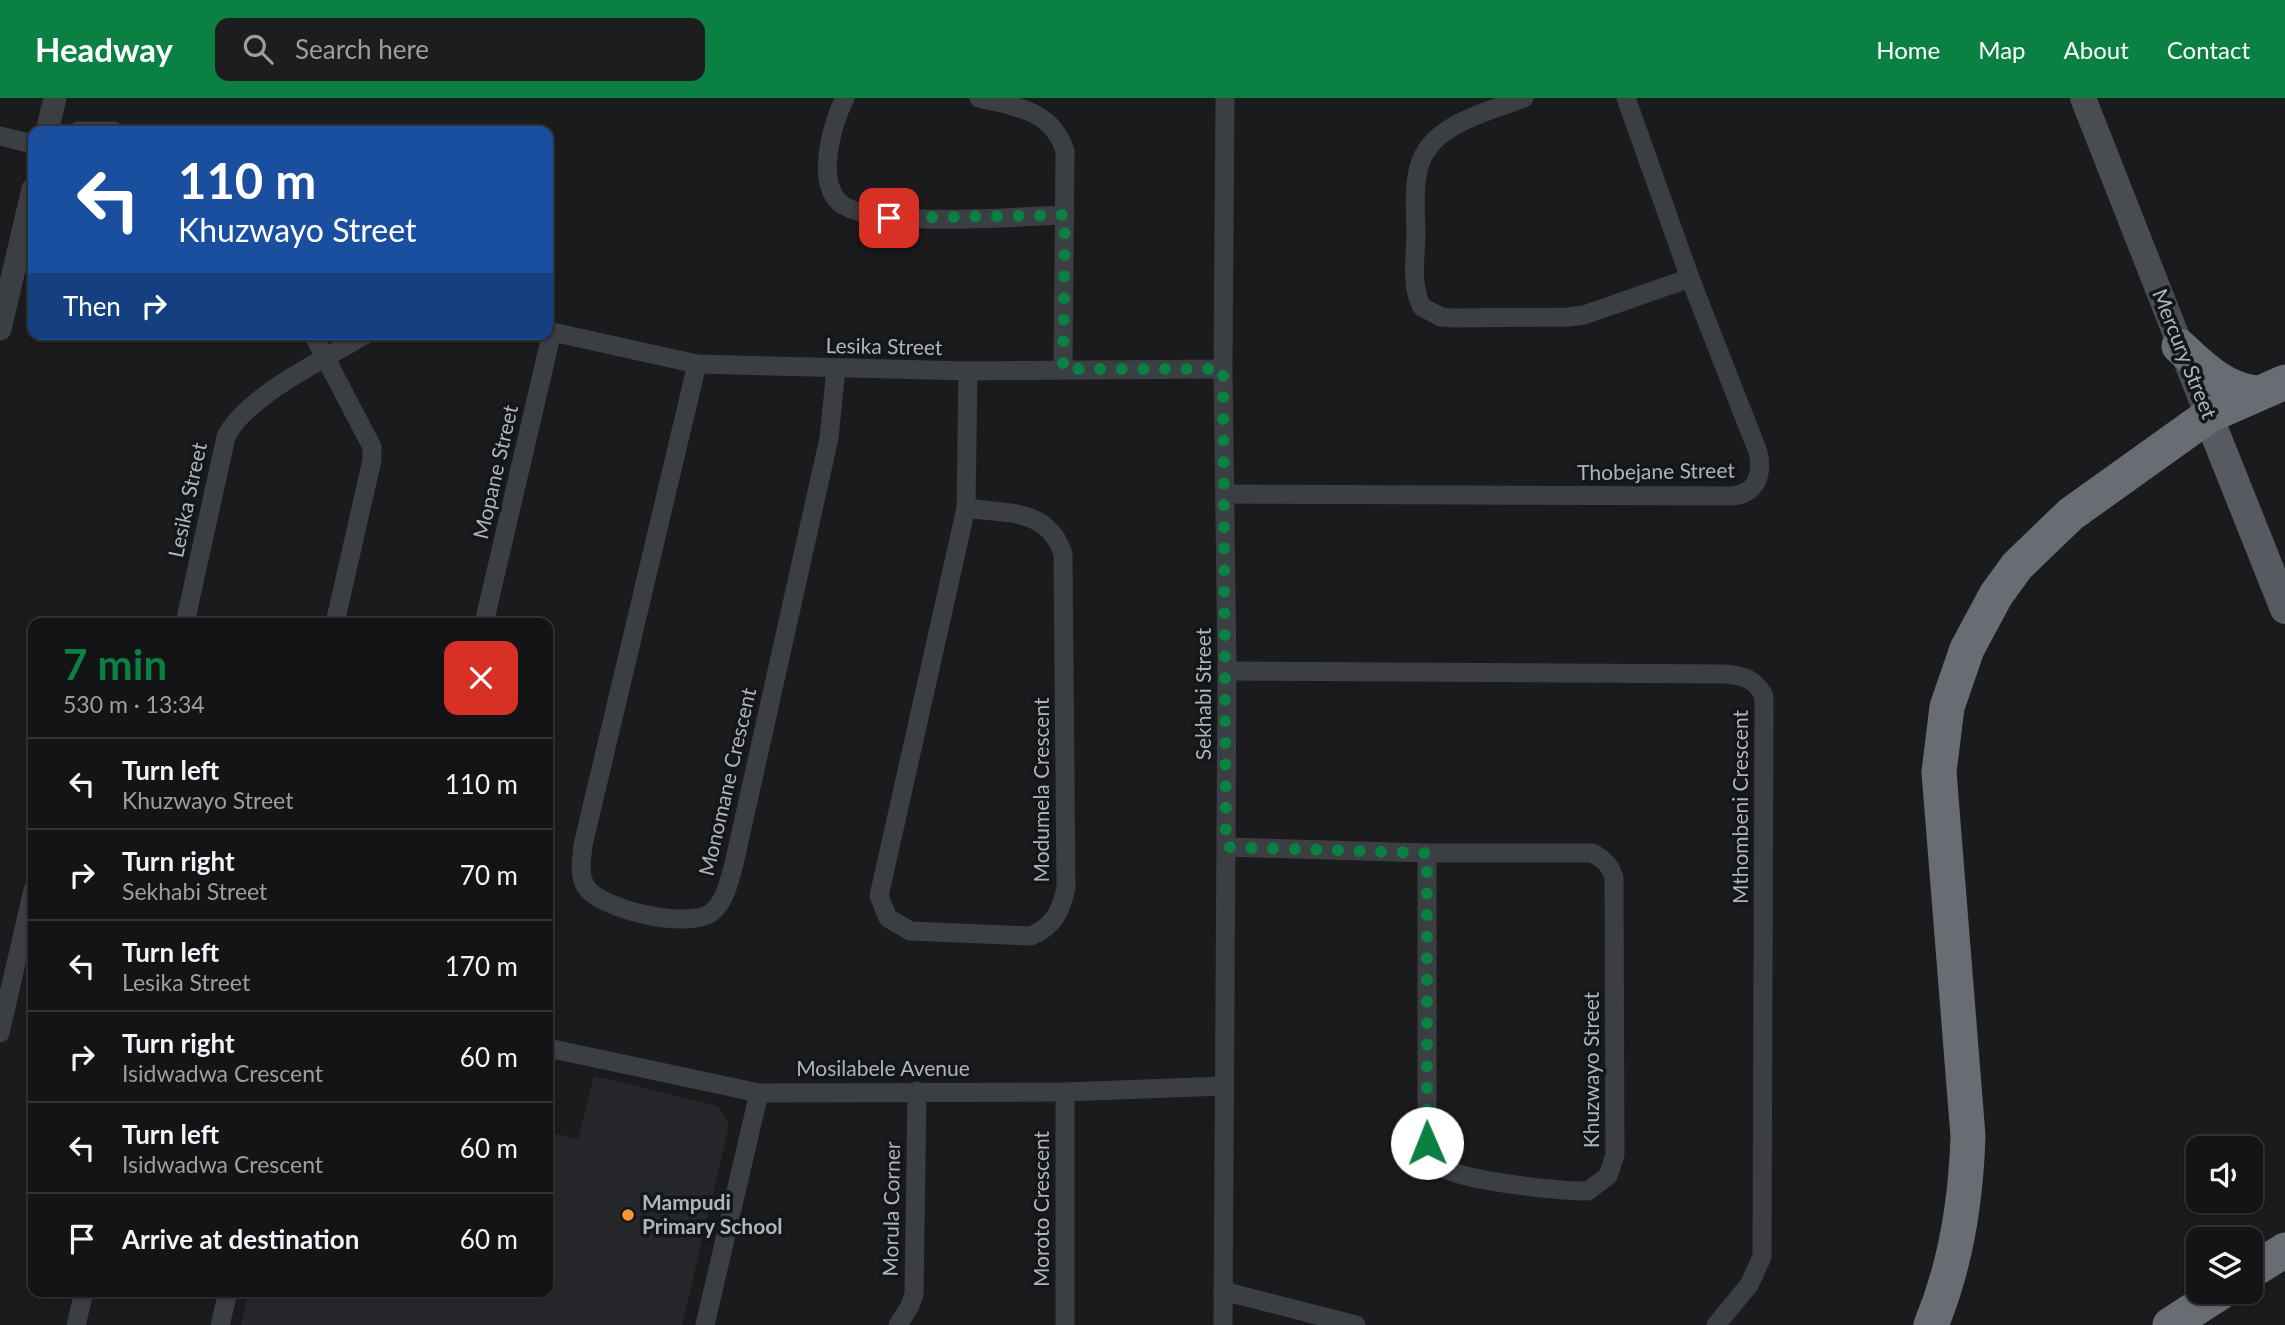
<!DOCTYPE html>
<html lang="en">
<head>
<meta charset="utf-8">
<style>
	:root { --surface:#141416; --page:#1d1d1f; --text:#f1f3f6; --muted:#9d9ea1; --line:#333335; --accent:#0b8043 }
	body { margin:0; font-family:Lato,sans-serif; background:var(--page); color:var(--text); height:100vh; display:flex; flex-direction:column; font-size:26px; white-space:nowrap }
	* { box-sizing:border-box; margin:0 }
	p { font-size:23px; color:var(--muted) }
	.icon { flex:none; width:38px; height:38px; fill:none; stroke:currentColor; stroke-width:2; stroke-linecap:round; stroke-linejoin:round }
	.map { position:relative; flex:1; overflow:hidden }
	.sheet { position:absolute; left:28px; top:520px; width:525px; height:679px; display:flex; flex-direction:column; background:var(--surface); border-radius:14px; box-shadow:0 2px 5px #0004,0 0 0 2px var(--line) }
	.sheet>* { flex:none }
	.top-card { position:absolute; left:28px; top:28px; width:525px; height:214px; border-radius:14px; box-shadow:0 2px 5px #0004,0 0 0 2px var(--line); background:#1a4fa0; color:#fff; overflow:hidden }
	.buttons { position:absolute; left:2186px; top:1038px; display:grid; gap:14px }
	.buttons a { display:grid; place-items:center; width:77px; height:77px; border-radius:14px; background:var(--surface); box-shadow:0 2px 5px #0004,0 0 0 2px var(--line); font-size:35px }
	.pin { position:absolute; display:grid; place-items:center; width:60px; height:60px; color:#fff; margin:-30px; border-radius:14px; box-shadow:0 4px 10px #0006 }
	.me { position:absolute; width:77px; margin:-38px; rotate:359deg; stroke-linejoin:round; filter:drop-shadow(0 0 5px #0008) }
	.turn { display:flex; align-items:center; gap:24px; height:147px; padding:0 35px; font-size:32px }
	.turn .icon { width:91px; height:91px; stroke-width:2.5 }
	.turn b { display:block; font-size:49px; line-height:60px }
	.then { display:flex; align-items:center; height:66px; padding:0 35px; background:#0003; gap:14px; font-size:26px }
	.round { display:grid; place-items:center; flex:none; width:74px; height:74px; border-radius:14px; background:var(--page) }
	.headline { display:flex; align-items:center; justify-content:space-between; height:119px; padding:0 35px }
	h1 { font-size:42px; font-weight:700; line-height:52px; color:var(--accent) }
	ul { padding:0; list-style:none }
	li { display:flex; align-items:center; gap:21px; height:91px; padding:0 35px; border-top:2px solid var(--line) }
	li div { flex:1 }
	li b { display:block; font-size:26px }
	li em { font-style:normal }
	header { display:flex; align-items:center; gap:42px; box-sizing:border-box; height:98px; padding:0 35px; background:var(--accent); color:#fff }
	header strong { font-size:33px }
	nav { display:flex; gap:38px; margin-inline-start:auto; font-size:24px }
	.search { width:490px; height:63px; background:var(--page); display:flex; align-items:center; gap:18px; box-sizing:border-box; padding:0 24px; border-radius:14px; color:var(--muted); font-size:26px }
	.map>svg:first-child { display:block }
	.built { fill:#26272a }
	.lines { fill:none; stroke-linecap:round; stroke-linejoin:round }
	.minor { stroke:#3b3e42; stroke-width:19 }
	.tertiary { stroke:#3b3e42; stroke-width:23 }
	.secondary { stroke:#494d52; stroke-width:26 }
	.primary { stroke:#575b61; stroke-width:30 }
	.motorway { stroke:#676d73; stroke-width:35 }
	.route { stroke:#0b8043; stroke-width:12; stroke-dasharray:0 21.6 }
	.poi-dot { fill:#f79539; stroke:#151618; stroke-width:2.5 }
	.labels { text-anchor:middle; stroke-width:7; stroke-linejoin:round; paint-order:stroke }
	.street-label { font-size:21px; fill:#adb5bd; stroke:#151618 }
	.poi-label { font-size:21px; font-weight:bold; fill:#adb5bd; stroke:#151618; text-anchor:start }
</style>
</head>
<body>
<header>
<strong>Headway</strong>
<div class="search"><svg class="icon" aria-label="search" viewBox="0 0 24 24"><circle cx="10" cy="10" r="6"/><path d="M15 15l6 6"/></svg>Search here</div>
<nav><a>Home</a><a>Map</a><a>About</a><a>Contact</a></nav>
</header>
<div class="map">
<svg width="2285" height="1227" viewBox="0 0 2285 1227">
	<rect width="100%" height="100%" fill="#1b1b1d"/>
	<polygon class="built" points="594,978 718,1008 729,1027 682,1227 241,1227 249,1194 548,1194 548,1034 578,1041"/>
	<g class="lines">
		<g class="minor">
			<path d="M845,0c-12,24 -29,80 -7,103 26,29 184,15 227,14"/>
			<path d="M979,0c38,9 73,12 86,53l-2,218"/>
			<path d="M1524,0c-36,14 -94,26 -105,69 -6,22 -3,48 -3,70 -1,23 -5,50 6,70l19,10 13,1 114,-1 16,-2 106,-37"/>
			<polyline points="78,33 114,33"/>
			<polyline points="0,38 33,46"/>
			<polyline points="548,233 697,266 968,273 1223,271"/>
			<polyline points="313,236 372,349 372,362 335,525"/>
			<path d="M697,266l-114,481c-1,13 -5,29 3,42 15,23 104,43 126,25 14,-12 17,-31 22,-48l95,-426 7,-69"/>
			<path d="M1226,396l506,2c25,-2 31,-22 26,-44l-68,-174 -64,-180"/>
			<path d="M966,410c42,6 82,0 97,46l3,334c-5,23 -12,38 -35,48l-121,-5 -22,-13 -9,-22 87,-388 2,-137"/>
			<path d="M185,525l41,-186c19,-41 100,-78 140,-103"/>
			<polyline points="484,525 552,234"/>
			<path d="M1227,573l498,3c19,2 29,4 39,22l-2,561 -13,28 -33,40"/>
			<path d="M1226,749l201,6h165c12,6 17,11 22,24l1,278 -7,21 -20,15c-27,0 -134,-10 -151,-27 -10,-9 -10,-24 -10,-36v-275"/>
			<polyline points="0,935 33,792"/>
			<polyline points="548,950 759,995 1065,994 1224,988"/>
			<polyline points="1223,1193 1356,1227"/>
			<polyline points="76,1227 84,1194"/>
			<polyline points="220,1227 228,1194"/>
			<polyline points="705,1227 759,995"/>
			<polyline points="898,1227 910,1208 914,1196 917,993"/>
			<polyline points="1065,1227 1065,994"/>
			<polyline points="1223,1227 1227,573 1223,271 1225,0"/>
		</g>
		<g class="tertiary">
			<polyline points="47,33 55,0"/>
			<polyline points="0,231 33,91"/>
		</g>
		<polyline class="secondary" points="2083,0 2208,318"/>
		<polyline class="primary" points="2208,318 2285,511"/>
		<g class="motorway">
			<path d="M2179,248c24,22 44,43 77,47"/>
			<polyline points="2250,1174 2285,1152"/>
			<path d="M1931,1227c25,-60 35,-124 37,-189l-29,-364 8,-65 20,-58 29,-54 21,-29 54,-52 137,-98 77,-34"/>
			<polyline points="2170,1227 2221,1194"/>
		</g>
	</g>
	<g class="lines">
		<polyline class="route" points="889,120 1065,117 1063,271 1223,271 1226,749 1427,755 1427,1045"/>
	</g>
	<circle class="poi-dot" cx="628" cy="1117" r="7"/>
	<g class="labels">
		<g class="street-label">
			<text transform="translate(884 249) rotate(1)" y="7">Lesika Street</text>
			<text transform="translate(2184 256) rotate(68)" y="7">Mercury Street</text>
			<text transform="translate(496 374) rotate(-77)" y="7">Mopane Street</text>
			<text transform="translate(1656 374) rotate(-1)" y="7">Thobejane Street</text>
			<text transform="translate(188 402) rotate(-78)" y="7">Lesika Street</text>
			<text transform="translate(1204 596) rotate(-90)" y="7">Sekhabi Street</text>
			<text transform="translate(728 684) rotate(-77)" y="7">Monomane Crescent</text>
			<text transform="translate(1042 692) rotate(-90)" y="7">Modumela Crescent</text>
			<text transform="translate(1741 709) rotate(-90)" y="7">Mthombeni Crescent</text>
			<text x="883" y="978">Mosilabele Avenue</text>
			<text transform="translate(1592 972) rotate(-90)" y="7">Khuzwayo Street</text>
			<text transform="translate(892 1111) rotate(-89)" y="7">Morula Corner</text>
			<text transform="translate(1042 1111) rotate(-90)" y="7">Moroto Crescent</text>
		</g>
		<g class="poi-label">
			<text x="642" y="1112">Mampudi<tspan x="642" dy="24">Primary School</tspan></text>
		</g>
	</g>
</svg>
<div class="buttons">
<a><svg class="icon" aria-label="sound" viewBox="0 0 24 24"><path d="M4 9h4l5-4v14l-5-4H4zM17 9q2 3 0 6"/></svg></a>
<a><svg class="icon" aria-label="layers" viewBox="0 0 24 24"><path d="M12 4l9 5-9 5-9-5zM3 14l9 5 9-5"/></svg></a>
</div>
<div class="pin" style="left:889px;top:120px;background:#d93025"><svg class="icon" aria-label="arrive" viewBox="0 0 24 24"><path d="M6 21V4h12l-3 4 3 4H6"/></svg></div>
<svg class="me" style="left:1427px;top:1045px" viewBox="-20 -20 40 40"><circle r="19" fill="#fff"/><path d="M0-13L10 11 0 6-10 11z" fill="#0b8043"/></svg>
<div class="top-card">
<div class="turn"><svg class="icon" aria-label="left" viewBox="0 0 24 24"><path d="M17 20v-9H6M10 6l-5 5 5 5"/></svg><div><b>110 m</b>Khuzwayo Street</div></div>
<div class="then">Then<svg class="icon" aria-label="right" viewBox="0 0 24 24"><path d="M7 20v-9h11M14 6l5 5-5 5"/></svg></div>
</div>
<section class="sheet">
<div class="headline"><div><h1>7 min</h1><p>530 m · 13:34</p></div><a class="round" style="background:#d93025;color:#fff"><svg class="icon" aria-label="close" viewBox="0 0 24 24"><path d="M6 6l12 12M18 6L6 18"/></svg></a></div>
<ul>
<li><svg class="icon" aria-label="left" viewBox="0 0 24 24"><path d="M17 20v-9H6M10 6l-5 5 5 5"/></svg><div><b>Turn left</b><p>Khuzwayo Street</p></div><em>110 m</em></li>
<li><svg class="icon" aria-label="right" viewBox="0 0 24 24"><path d="M7 20v-9h11M14 6l5 5-5 5"/></svg><div><b>Turn right</b><p>Sekhabi Street</p></div><em>70 m</em></li>
<li><svg class="icon" aria-label="left" viewBox="0 0 24 24"><path d="M17 20v-9H6M10 6l-5 5 5 5"/></svg><div><b>Turn left</b><p>Lesika Street</p></div><em>170 m</em></li>
<li><svg class="icon" aria-label="right" viewBox="0 0 24 24"><path d="M7 20v-9h11M14 6l5 5-5 5"/></svg><div><b>Turn right</b><p>Isidwadwa Crescent</p></div><em>60 m</em></li>
<li><svg class="icon" aria-label="left" viewBox="0 0 24 24"><path d="M17 20v-9H6M10 6l-5 5 5 5"/></svg><div><b>Turn left</b><p>Isidwadwa Crescent</p></div><em>60 m</em></li>
<li><svg class="icon" aria-label="arrive" viewBox="0 0 24 24"><path d="M6 21V4h12l-3 4 3 4H6"/></svg><div><b>Arrive at destination</b></div><em>60 m</em></li>
</ul>
</section>
</div>
</body>
</html>
